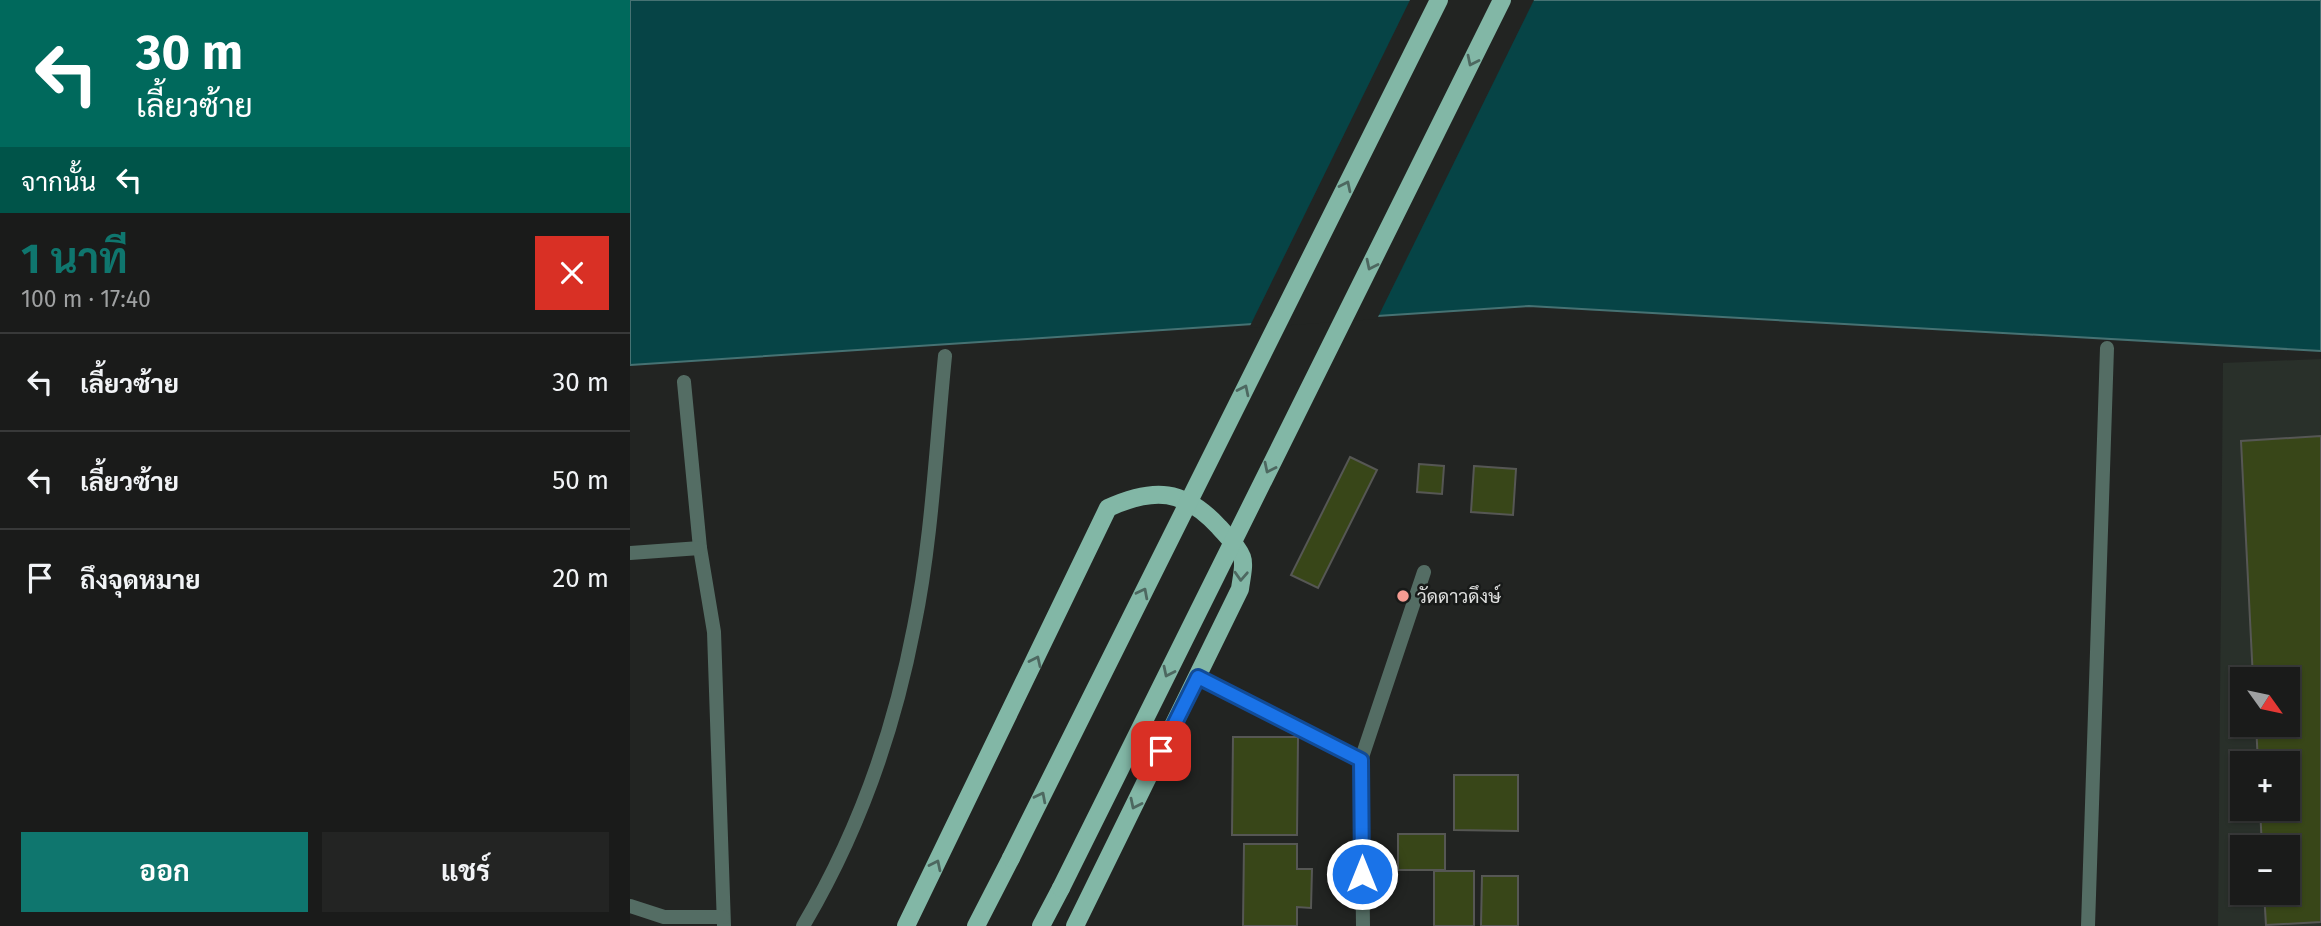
<!DOCTYPE html>
<html lang="th">
<head>
<meta charset="utf-8">
<style>
	:root { --surface:#1a1b1a; --page:#232423; --text:#f1f3f6; --muted:#9fa1a2; --line:#383939; --accent:#0f766e }
	body { margin:0; font-family:"Fira Sans",Sarabun,sans-serif; background:var(--page); color:var(--text); height:100vh; display:flex; flex-direction:column; font-size:26px; white-space:nowrap }
	* { box-sizing:border-box; margin:0 }
	p { font-size:23px; color:var(--muted) }
	.icon { flex:none; width:38px; height:38px; fill:none; stroke:currentColor; stroke-width:2; stroke-linecap:round; stroke-linejoin:round }
	.map { position:relative; flex:1; overflow:hidden }
	.details { display:flex; flex-direction:column; background:var(--surface); width:630px }
	.details>* { flex:none }
	.guide { background:#00695c; color:#fff; overflow:hidden }
	.needle { width:46px; rotate:123deg }
	.tools { position:absolute; left:1600px; top:667px; display:grid; gap:14px }
	.tools a { display:grid; place-items:center; width:70px; height:70px; border-radius:0px; background:var(--surface); box-shadow:0 2px 5px #0004,0 0 0 2px var(--line); font-size:35px }
	.pin { position:absolute; display:grid; place-items:center; width:60px; height:60px; color:#fff; margin:-30px; border-radius:14px; box-shadow:0 4px 10px #0006 }
	.me { position:absolute; width:77px; margin:-38px; rotate:0deg; stroke-linejoin:round; filter:drop-shadow(0 0 5px #0008) }
	.turn { display:flex; align-items:center; gap:24px; height:147px; padding:0 21px; font-size:32px }
	.turn .icon { width:91px; height:91px; stroke-width:2.5 }
	.turn b { display:block; font-size:49px; line-height:60px }
	.then { display:flex; align-items:center; height:66px; padding:0 21px; background:#0003; gap:14px; font-size:26px }
	.round { display:grid; place-items:center; flex:none; width:74px; height:74px; border-radius:0px; background:var(--page) }
	.summary { display:flex; align-items:center; justify-content:space-between; height:119px; padding:0 21px }
	h1 { font-size:42px; font-weight:700; line-height:52px; color:var(--accent) }
	.action { display:flex; gap:14px; margin-top:auto; padding:14px 21px }
	.action a { flex:1; height:80px; border-radius:0px; background:var(--accent); color:#fff; font-size:28px; font-weight:700; line-height:80px; text-align:center }
	.action a+a { background:var(--page); color:var(--text) }
	ul { padding:0; list-style:none }
	li { display:flex; align-items:center; gap:21px; height:98px; padding:0 21px; border-top:2px solid var(--line) }
	li div { flex:1 }
	li b { display:block; font-size:26px }
	li em { font-style:normal }
	main { display:flex; flex:1; min-height:0 }
	.map>svg:first-child { display:block }
	.built { fill:#29302a; fill-rule:evenodd }
	.water { fill:#064446; stroke:#467273; stroke-width:2 }
	.pier { fill:#222422 }
	.building { fill:#384618; stroke:#565754; stroke-width:2 }
	.lines { fill:none; stroke-linecap:round; stroke-linejoin:round }
	.service { stroke:#546d64; stroke-width:14 }
	.minor { stroke:#546d64; stroke-width:14 }
	.primary { stroke:#82b7a6; stroke-width:18 }
	.primary-bridge { stroke:#82b7a6; stroke-width:18 }
	.oneway { stroke:#4d6860 }
	.route-casing { stroke:#114b97; stroke-width:18 }
	.route { stroke:#1a73e8; stroke-width:12 }
	.poi-dot { fill:#f59c92; stroke:#181a19; stroke-width:2.5 }
	.labels { text-anchor:middle; stroke-width:5; stroke-linejoin:round; paint-order:stroke }
	.poi-label { font-size:19px; fill:#dddedd; stroke:#181a19; text-anchor:start }
</style>
</head>
<body>
<main>
<section class="details">
<div class="guide">
<div class="turn"><svg class="icon" aria-label="left" viewBox="0 0 24 24"><path d="M17 20v-9H6M10 6l-5 5 5 5"/></svg><div><b>30 m</b>เลี้ยวซ้าย</div></div>
<div class="then">จากนั้น<svg class="icon" aria-label="left" viewBox="0 0 24 24"><path d="M17 20v-9H6M10 6l-5 5 5 5"/></svg></div>
</div>
<div class="summary"><div><h1>1 นาที</h1><p>100 m · 17:40</p></div><a class="round" style="background:#d93025;color:#fff"><svg class="icon" aria-label="close" viewBox="0 0 24 24"><path d="M6 6l12 12M18 6L6 18"/></svg></a></div>
<ul>
<li><svg class="icon" aria-label="left" viewBox="0 0 24 24"><path d="M17 20v-9H6M10 6l-5 5 5 5"/></svg><div><b>เลี้ยวซ้าย</b></div><em>30 m</em></li>
<li><svg class="icon" aria-label="left" viewBox="0 0 24 24"><path d="M17 20v-9H6M10 6l-5 5 5 5"/></svg><div><b>เลี้ยวซ้าย</b></div><em>50 m</em></li>
<li><svg class="icon" aria-label="arrive" viewBox="0 0 24 24"><path d="M6 21V4h12l-3 4 3 4H6"/></svg><div><b>ถึงจุดหมาย</b></div><em>20 m</em></li>
</ul>
<div class="action"><a>ออก</a><a>แชร์</a></div>
</section>
<div class="map">
<svg width="1691" height="926" viewBox="0 0 1691 926">
	<rect width="100%" height="100%" fill="#222422"/>
	<path class="built" d="M1691,359v567h-103l5,-563zM1612,679h45v45h-45zM1612,763h45v45h-45zM1612,847h45v45h-45z"/>
	<polygon class="water" points="0,0 1691,0 1691,351 899,306 0,365"/>
	<polygon class="pier" points="780,0 904,0 747,319 619,328"/>
	<g class="building">
		<polygon points="1691,436 1691,922 1636,925 1634,892 1657,892 1657,847 1632,847 1630,808 1657,808 1657,763 1628,763 1626,724 1657,724 1657,679 1623,679 1611,441"/>
		<polygon points="720,457 747,470 688,588 661,575"/>
		<polygon points="789,464 814,466 812,494 787,492"/>
		<polygon points="844,466 886,469 883,515 841,512"/>
		<polygon points="603,737 668,737 667,835 602,835"/>
		<polygon points="824,775 888,775 888,831 824,830"/>
		<rect x="768" y="834" width="47" height="36"/>
		<polygon points="614,844 667,844 667,869 682,869 681,908 667,907 667,926 613,926"/>
		<rect x="804" y="871" width="40" height="55"/>
		<polygon points="852,876 888,876 888,926 851,926"/>
	</g>
	<g class="lines">
		<g class="service">
			<polyline points="54,382 70,548 84,632 94,926"/>
			<polyline points="0,553 70,548"/>
			<polyline points="731,760 794,572"/>
			<polyline points="0,906 34,917 93,917"/>
			<path d="M173,926c54,-91 91,-195 111,-299 18,-87 22,-182 31,-271"/>
			<polyline points="1458,926 1477,348"/>
		</g>
		<polyline class="minor" points="568,676 731,760 733,926"/>
		<g class="primary">
			<path d="M276,926l202,-418c46,-21 76,-19 111,19 7,8 19,19 23,30 3,8 -1,23 -2,32l-165,337"/>
			<polyline points="346,926 381,858"/>
			<polyline points="411,926 431,888"/>
		</g>
		<g class="primary-bridge">
			<polyline points="381,858 809,0"/>
			<polyline points="431,888 872,0"/>
		</g>
	</g>
	<defs><path id="oneway-chevron" d="M-2-3.5L2.5 0L-2 3.5" fill="none" stroke-width="1.6" stroke-linecap="round" stroke-linejoin="round" transform="scale(1.75)"/></defs>
	<g class="oneway">
		<use href="#oneway-chevron" transform="translate(842 61) rotate(116)"/>
		<use href="#oneway-chevron" transform="translate(716 186) rotate(-64)"/>
		<use href="#oneway-chevron" transform="translate(741 265) rotate(116)"/>
		<use href="#oneway-chevron" transform="translate(614 390) rotate(-64)"/>
		<use href="#oneway-chevron" transform="translate(639 468) rotate(116)"/>
		<use href="#oneway-chevron" transform="translate(611 576) rotate(93)"/>
		<use href="#oneway-chevron" transform="translate(513 593) rotate(-63)"/>
		<use href="#oneway-chevron" transform="translate(406 661) rotate(-65)"/>
		<use href="#oneway-chevron" transform="translate(538 672) rotate(116)"/>
		<use href="#oneway-chevron" transform="translate(411 797) rotate(-63)"/>
		<use href="#oneway-chevron" transform="translate(505 804) rotate(116)"/>
		<use href="#oneway-chevron" transform="translate(306 865) rotate(-64)"/>
	</g>
	<g class="lines">
		<defs>
			<polyline id="route" points="531,751 568,677 731,760 732,874"/>
		</defs>
		<use href="#route" class="route-casing"/>
		<use href="#route" class="route"/>
	</g>
	<circle class="poi-dot" cx="773" cy="596" r="7"/>
	<g class="labels">
		<g class="poi-label">
			<text x="787" y="603">วัดดาวดึงษ์</text>
		</g>
	</g>
</svg>
<div class="tools">
<a><svg class="needle" viewBox="-14 -14 28 28"><path d="M0-13l5 13h-10z" fill="#e53935"/><path d="M0 13l5-13h-10z" fill="#9fa1a2"/></svg></a>
<a>+</a>
<a>−</a>
</div>
<div class="pin" style="left:531px;top:751px;background:#d93025"><svg class="icon" aria-label="arrive" viewBox="0 0 24 24"><path d="M6 21V4h12l-3 4 3 4H6"/></svg></div>
<svg class="me" style="left:732px;top:874px" viewBox="-20 -20 40 40"><circle r="17" fill="#1a73e8" stroke="#fff" stroke-width="3"/><path d="M0-11L8 9 0 5-8 9z" fill="#fff"/></svg>
</div>
</main>
</body>
</html>
